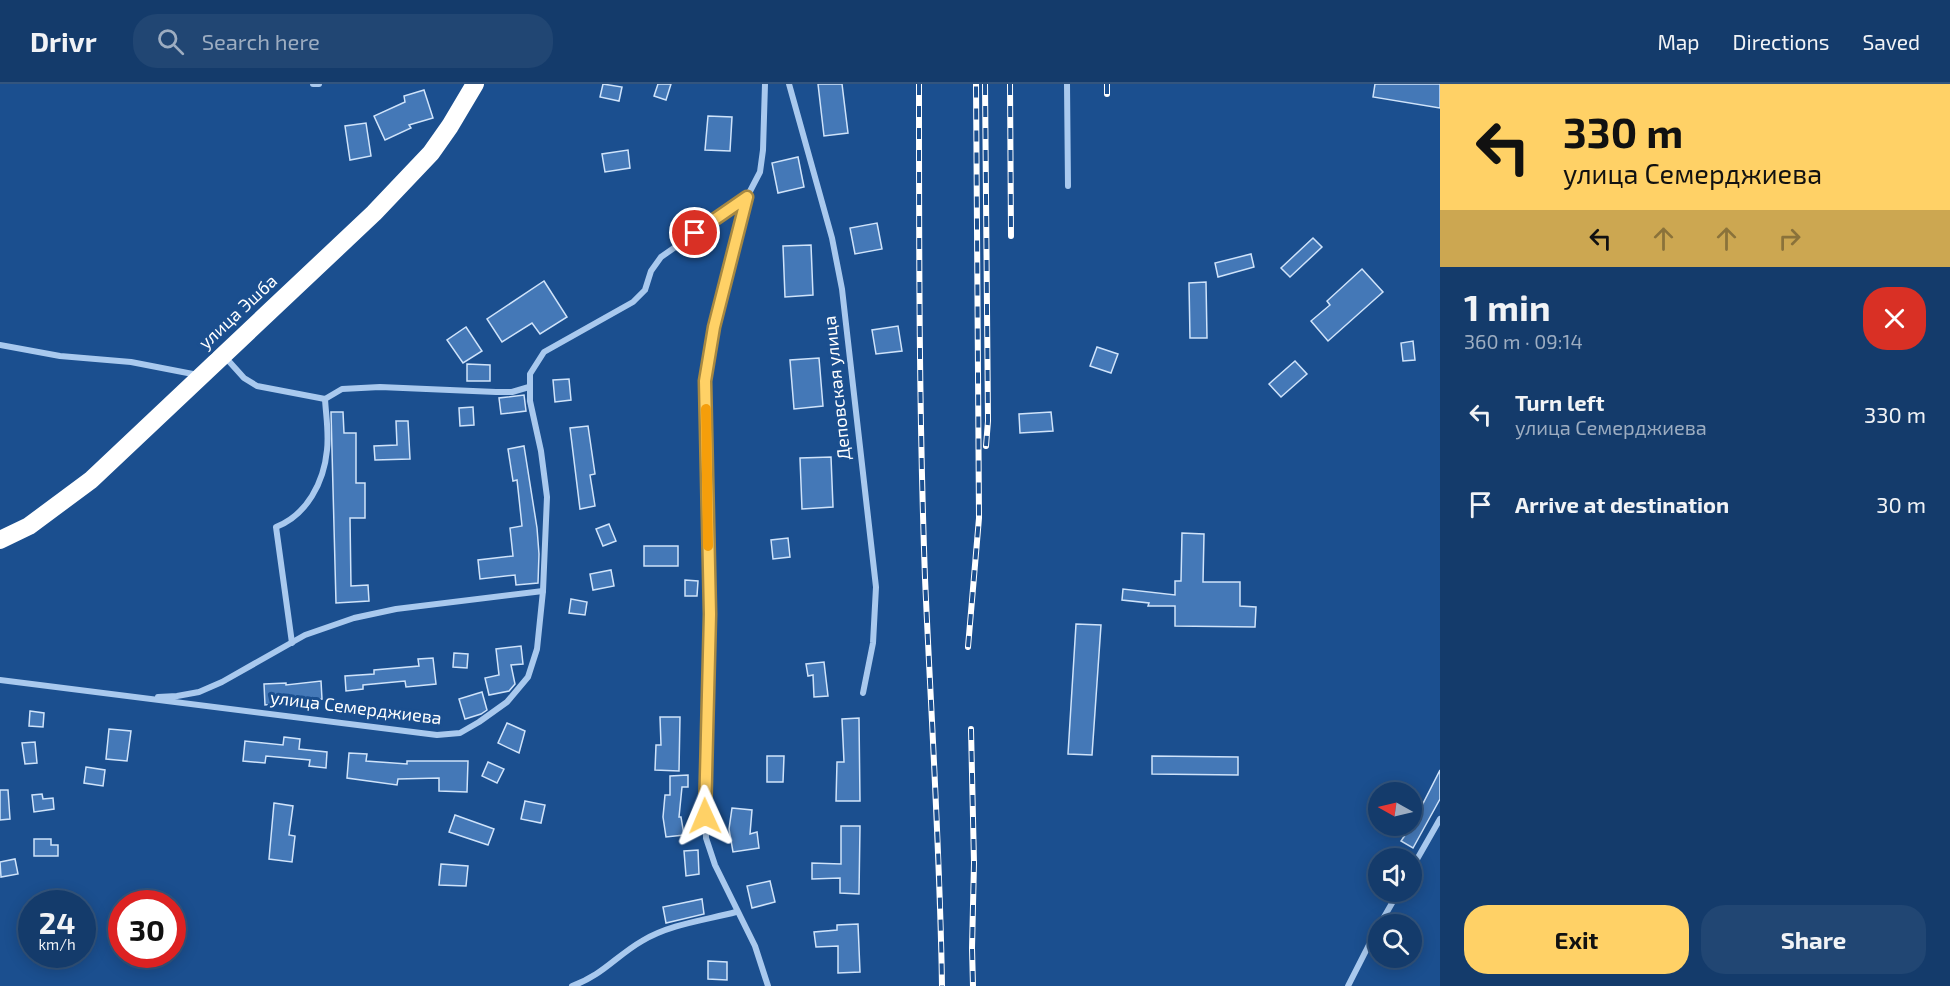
<!DOCTYPE html>
<html lang="en">
<head>
<meta charset="utf-8">
<style>
	:root { --surface:#143b6b; --page:#214673; --text:#f1f3f6; --muted:#9dadc1; --line:#33557e; --accent:#ffd166 }
	body { margin:0; font-family:"Exo 2",sans-serif; background:var(--page); color:var(--text); height:100vh; display:flex; flex-direction:column; font-size:22px; white-space:nowrap }
	* { box-sizing:border-box; margin:0 }
	p { font-size:20px; color:var(--muted) }
	.icon { flex:none; width:33px; height:33px; fill:none; stroke:currentColor; stroke-width:2; stroke-linecap:round; stroke-linejoin:round }
	.map { position:relative; flex:1; overflow:hidden }
	.side { display:flex; flex-direction:column; background:var(--surface); width:510px }
	.side>* { flex:none }
	.top-card { background:#ffd166; color:#111; overflow:hidden }
	.needle { width:39px; rotate:278deg }
	.controls { position:absolute; left:1368px; top:698px; display:grid; gap:12px }
	.controls a { display:grid; place-items:center; width:54px; height:54px; border-radius:50%; background:var(--surface); box-shadow:0 3px 15px #0003,0 0 0 2px var(--line); font-size:30px }
	.speed { position:absolute; left:18px; top:806px; display:flex; gap:12px; font-size:30px; font-weight:700; text-align:center }
	.speed>* { display:grid; place-content:center; width:78px; height:78px; border-radius:50%; background:var(--surface); box-shadow:0 3px 15px #0003,0 0 0 2px var(--line); line-height:1 }
	.speed small { font-size:15px; font-weight:400 }
	.speed .limit { border:9px solid #d22; background:#fff; color:#111 }
	.pin { position:absolute; display:grid; place-items:center; width:51px; height:51px; color:#fff; margin:-26px; border:3px solid #fff; border-radius:50%; box-shadow:0 2px 6px #0007 }
	.me { position:absolute; width:66px; margin:-33px; rotate:359deg; stroke-linejoin:round; filter:drop-shadow(0 0 4px #0008) }
	.turn { display:flex; align-items:center; gap:21px; height:126px; padding:0 24px; font-size:27px }
	.turn .icon { width:78px; height:78px; stroke-width:2.5 }
	.turn b { display:block; font-size:42px; line-height:51px }
	.lanes { display:flex; align-items:center; height:57px; padding:0 24px; background:#0003; justify-content:center; gap:30px; direction:ltr }
	.lanes .off { opacity:.35 }
	.round { display:grid; place-items:center; flex:none; width:63px; height:63px; border-radius:24px; background:var(--page) }
	.overview { display:flex; align-items:center; justify-content:space-between; height:102px; padding:0 24px }
	h1 { font-size:36px; font-weight:700; line-height:45px }
	.cta { display:flex; gap:12px; margin-top:auto; padding:12px 24px }
	.cta a { flex:1; height:69px; border-radius:24px; background:var(--accent); color:#111; font-size:24px; font-weight:700; line-height:69px; text-align:center }
	.cta a+a { background:var(--page); color:var(--text) }
	ul { padding:0; list-style:none }
	li { display:flex; align-items:center; gap:18px; height:90px; padding:0 24px }
	li div { flex:1 }
	li b { display:block; font-size:22px }
	li em { font-style:normal }
	header { display:flex; align-items:center; gap:36px; box-sizing:border-box; height:84px; padding:0 30px; background:var(--surface); border-bottom:2px solid var(--line) }
	header strong { font-size:28px }
	nav { display:flex; gap:33px; margin-inline-start:auto; font-size:21px }
	.search { width:420px; height:54px; background:var(--page); display:flex; align-items:center; gap:15px; box-sizing:border-box; padding:0 21px; border-radius:24px; color:var(--muted); font-size:22px }
	main { display:flex; flex:1; min-height:0 }
	.map>svg:first-child { display:block }
	.building { fill:#4478b7; stroke:#cfe3fa; stroke-width:1.5 }
	.lines { fill:none; stroke-linecap:round; stroke-linejoin:round }
	.street { stroke:#a9c9ee; stroke-width:6 }
	.highway { stroke:#fff; stroke-width:18 }
	.rail-casing { stroke:#fff; stroke-width:6 }
	.rail { stroke:#1b4f8f; stroke-width:4; stroke-dasharray:11; stroke-linecap:butt }
	.route-casing { stroke:#a68842; stroke-width:15 }
	.route { stroke:#ffd166; stroke-width:10 }
	.slow { stroke:#f59e0b; stroke-width:10 }
	.labels { text-anchor:middle; stroke-width:6; stroke-linejoin:round; paint-order:stroke }
	.street-label { font-size:18px; fill:#fff; stroke:#1b4f8f }
</style>
</head>
<body>
<header>
<strong>Drivr</strong>
<div class="search"><svg class="icon" aria-label="search" viewBox="0 0 24 24"><circle cx="10" cy="10" r="6"/><path d="M15 15l6 6"/></svg>Search here</div>
<nav><a>Map</a><a>Directions</a><a>Saved</a></nav>
</header>
<main>
<div class="map">
<svg width="1440" height="902" viewBox="0 0 1440 902">
	<rect width="100%" height="100%" fill="#1b4f8f"/>
	<g class="building">
		<polygon points="603,0 622,3 619,17 600,13"/>
		<polygon points="658,0 671,0 666,16 654,12"/>
		<polygon points="818,0 842,0 848,49 824,52"/>
		<polygon points="1375,0 1440,0 1440,24 1373,13"/>
		<polygon points="424,6 433,34 409,41 411,44 385,56 374,32 405,18 404,12"/>
		<polygon points="708,32 732,33 730,67 705,66"/>
		<polygon points="366,39 371,72 350,76 345,42"/>
		<polygon points="628,66 630,84 605,88 602,70"/>
		<polygon points="798,73 804,103 778,109 772,79"/>
		<polygon points="877,139 882,165 855,170 850,144"/>
		<polygon points="1313,154 1322,163 1290,193 1281,184"/>
		<polygon points="811,161 813,211 785,213 783,162"/>
		<polygon points="1251,170 1254,183 1218,193 1215,179"/>
		<polygon points="1362,185 1383,208 1328,257 1311,237 1330,221 1327,217"/>
		<polygon points="544,197 567,233 540,250 532,239 502,258 487,235"/>
		<polygon points="1206,198 1207,254 1190,254 1189,199"/>
		<polygon points="898,242 902,267 876,270 872,246"/>
		<polygon points="466,243 482,267 463,279 447,256"/>
		<polygon points="1413,257 1415,276 1403,277 1401,259"/>
		<polygon points="1097,263 1118,270 1111,289 1090,282"/>
		<polygon points="819,274 823,322 794,325 790,276"/>
		<polygon points="1295,277 1307,290 1281,313 1269,300"/>
		<polygon points="467,280 490,281 490,297 467,297"/>
		<polygon points="569,295 571,316 555,318 553,296"/>
		<polygon points="524,311 526,327 501,330 499,314"/>
		<polygon points="473,323 474,341 460,342 459,324"/>
		<polygon points="331,328 343,328 344,349 356,349 356,399 365,399 365,434 350,434 351,502 368,501 369,517 336,519"/>
		<polygon points="1051,328 1053,347 1020,349 1019,330"/>
		<polygon points="396,337 408,337 410,375 375,376 374,362 397,361"/>
		<polygon points="588,342 595,390 590,391 595,422 580,425 570,344"/>
		<polygon points="524,362 537,444 539,470 538,499 516,501 515,491 480,495 478,476 513,472 510,444 522,442 517,396 513,397 508,365"/>
		<polygon points="831,373 833,423 802,425 800,374"/>
		<polygon points="609,440 616,457 603,462 596,445"/>
		<polygon points="1182,449 1204,450 1203,498 1240,498 1240,522 1256,523 1255,543 1175,542 1175,522 1148,522 1149,519 1122,516 1123,505 1175,511 1175,497 1181,497"/>
		<polygon points="788,454 790,473 773,475 771,456"/>
		<rect x="644" y="462" width="34" height="20"/>
		<polygon points="611,486 614,502 593,506 590,490"/>
		<polygon points="685,496 698,497 697,512 685,512"/>
		<polygon points="571,515 587,518 585,531 569,529"/>
		<polygon points="1076,540 1101,541 1092,671 1068,670"/>
		<polygon points="521,562 523,580 511,581 515,600 509,607 489,611 485,594 499,591 496,565"/>
		<polygon points="454,569 468,570 467,584 453,583"/>
		<polygon points="433,574 436,600 406,603 405,597 363,601 363,605 346,607 345,592 374,590 374,586 419,582 418,575"/>
		<polygon points="824,578 828,612 814,613 813,591 808,592 806,580"/>
		<polygon points="321,597 322,615 265,621 264,600 286,599 286,601"/>
		<polygon points="482,608 487,626 481,630 465,635 459,615"/>
		<polygon points="30,627 44,629 43,643 29,642"/>
		<polygon points="660,633 680,633 679,687 655,686 656,661 661,661"/>
		<polygon points="859,634 860,717 836,717 837,678 844,678 842,635"/>
		<polygon points="507,639 525,647 519,669 498,659"/>
		<polygon points="109,645 131,647 127,677 106,675"/>
		<polygon points="284,653 300,655 299,665 327,668 326,684 309,682 310,676 266,672 265,679 243,677 245,657 283,661"/>
		<polygon points="35,658 37,679 25,680 22,659"/>
		<polygon points="349,669 367,670 366,677 407,680 407,677 468,677 467,708 439,707 439,694 398,695 397,701 347,694"/>
		<polygon points="767,672 784,672 783,698 767,698"/>
		<polygon points="1152,672 1238,673 1238,691 1152,690"/>
		<polygon points="488,678 504,685 497,699 482,692"/>
		<polygon points="86,683 105,686 103,702 84,699"/>
		<polygon points="1440,686 1440,715 1413,764 1401,757 1412,741"/>
		<polygon points="688,691 688,703 682,703 679,733 681,733 684,751 666,753 663,733 665,711 670,711 670,692"/>
		<polygon points="0,706 8,706 10,735 0,736"/>
		<polygon points="42,710 43,715 53,714 54,725 34,728 32,711"/>
		<polygon points="525,717 545,721 541,739 521,735"/>
		<polygon points="274,719 293,722 289,751 295,752 292,778 269,775"/>
		<polygon points="732,724 752,726 750,750 757,748 759,764 733,768 729,745"/>
		<polygon points="455,731 494,745 488,761 449,748"/>
		<polygon points="841,742 860,742 859,810 840,809 840,794 812,795 812,779 841,780"/>
		<polygon points="34,755 51,755 51,761 58,761 58,772 34,772"/>
		<polygon points="698,766 699,790 686,792 684,767"/>
		<polygon points="15,775 18,790 1,793 0,778"/>
		<polygon points="441,780 468,782 466,802 439,801"/>
		<polygon points="770,797 775,818 752,824 747,802"/>
		<polygon points="702,815 704,830 666,839 663,823"/>
		<polygon points="858,840 860,888 838,889 838,862 816,863 814,848 837,846 837,841"/>
		<polygon points="708,877 727,878 727,896 708,895"/>
	</g>
	<g class="lines">
		<g class="street">
			<polyline points="313,0 319,0"/>
			<polyline points="765,0 763,66 760,88 747,113 713,243 705,297 710,530 705,709 706,754 715,781 755,862 768,902"/>
			<polyline points="789,0 832,154 842,205 876,503 873,559 863,609"/>
			<polyline points="1067,0 1068,102"/>
			<polyline points="0,261 60,272 131,278 198,291"/>
			<polyline points="226,274 244,294 257,302 325,315 342,305 380,303 496,308 512,308 529,303"/>
			<path d="M292,559l-16,-116c31,-12 48,-45 51,-77 2,-17 -1,-34 -2,-51"/>
			<polyline points="0,596 437,651 460,649 479,638 507,618 528,593 537,565 543,507 547,413 541,367 530,317 530,290 544,268 633,218 645,206 651,187 661,173 747,113"/>
			<polyline points="158,613 177,612 199,608 222,598 305,551 354,534 396,525 543,507"/>
			<polyline points="1412,784 1440,735"/>
			<polyline points="1380,840 1399,807"/>
			<path d="M572,902c31,-11 44,-30 70,-45 28,-17 64,-21 94,-29"/>
			<polyline points="1348,902 1378,843"/>
		</g>
		<polyline class="highway" points="0,456 29,442 91,396 374,129 431,69 450,42 475,0"/>
		<defs>
			<g id="rail">
				<path d="M919,0c0,165 0,330 6,494 6,136 15,272 17,408"/>
				<polyline points="985,0 988,337 986,362"/>
				<polyline points="1010,0 1011,152"/>
				<polyline points="1107,0 1107,10"/>
				<polyline points="968,563 979,434 976,0"/>
				<polyline points="971,645 974,779 972,864 973,902"/>
			</g>
		</defs>
		<use href="#rail" class="rail-casing"/>
		<use href="#rail" class="rail"/>
	</g>
	<g class="lines">
		<defs>
			<polyline id="route" points="695,149 747,113 714,243 705,297 710,530 705,732"/>
		</defs>
		<use href="#route" class="route-casing"/>
		<use href="#route" class="route"/>
		<polyline class="slow" points="706,325 708,462"/>
	</g>
	<g class="labels">
		<g class="street-label">
			<text transform="translate(238 228) rotate(-43)" y="6">улица Эшба</text>
			<text transform="translate(837 304) rotate(-96)" y="6">Деповская улица</text>
			<text transform="translate(356 624) rotate(7)" y="6">улица Семерджиева</text>
		</g>
	</g>
</svg>
<div class="controls">
<a><svg class="needle" viewBox="-14 -14 28 28"><path d="M0-13l5 13h-10z" fill="#e53935"/><path d="M0 13l5-13h-10z" fill="#9dadc1"/></svg></a>
<a><svg class="icon" aria-label="sound" viewBox="0 0 24 24"><path d="M4 9h4l5-4v14l-5-4H4zM17 9q2 3 0 6"/></svg></a>
<a><svg class="icon" aria-label="search" viewBox="0 0 24 24"><circle cx="10" cy="10" r="6"/><path d="M15 15l6 6"/></svg></a>
</div>
<div class="speed"><div>24<small>km/h</small></div><div class="limit">30</div></div>
<div class="pin" style="left:695px;top:149px;background:#d93025"><svg class="icon" aria-label="arrive" viewBox="0 0 24 24"><path d="M6 21V4h12l-3 4 3 4H6"/></svg></div>
<svg class="me" style="left:705px;top:732px" viewBox="-20 -20 40 40"><path d="M0-17L14 15 0 8-14 15z" fill="#ffd166" stroke="#fff" stroke-width="4"/></svg>
</div>
<section class="side">
<div class="top-card">
<div class="turn"><svg class="icon" aria-label="left" viewBox="0 0 24 24"><path d="M17 20v-9H6M10 6l-5 5 5 5"/></svg><div><b>330 m</b>улица Семерджиева</div></div>
<div class="lanes"><svg class="icon" aria-label="left" viewBox="0 0 24 24"><path d="M17 20v-9H6M10 6l-5 5 5 5"/></svg><svg class="icon off" aria-label="ahead" viewBox="0 0 24 24"><path d="M12 20V5M6 11l6-6 6 6"/></svg><svg class="icon off" aria-label="ahead" viewBox="0 0 24 24"><path d="M12 20V5M6 11l6-6 6 6"/></svg><svg class="icon off" aria-label="right" viewBox="0 0 24 24"><path d="M7 20v-9h11M14 6l5 5-5 5"/></svg></div>
</div>
<div class="overview"><div><h1>1 min</h1><p>360 m · 09:14</p></div><a class="round" style="background:#d93025;color:#fff"><svg class="icon" aria-label="close" viewBox="0 0 24 24"><path d="M6 6l12 12M18 6L6 18"/></svg></a></div>
<ul>
<li><svg class="icon" aria-label="left" viewBox="0 0 24 24"><path d="M17 20v-9H6M10 6l-5 5 5 5"/></svg><div><b>Turn left</b><p>улица Семерджиева</p></div><em>330 m</em></li>
<li><svg class="icon" aria-label="arrive" viewBox="0 0 24 24"><path d="M6 21V4h12l-3 4 3 4H6"/></svg><div><b>Arrive at destination</b></div><em>30 m</em></li>
</ul>
<div class="cta"><a>Exit</a><a>Share</a></div>
</section>
</main>
</body>
</html>
